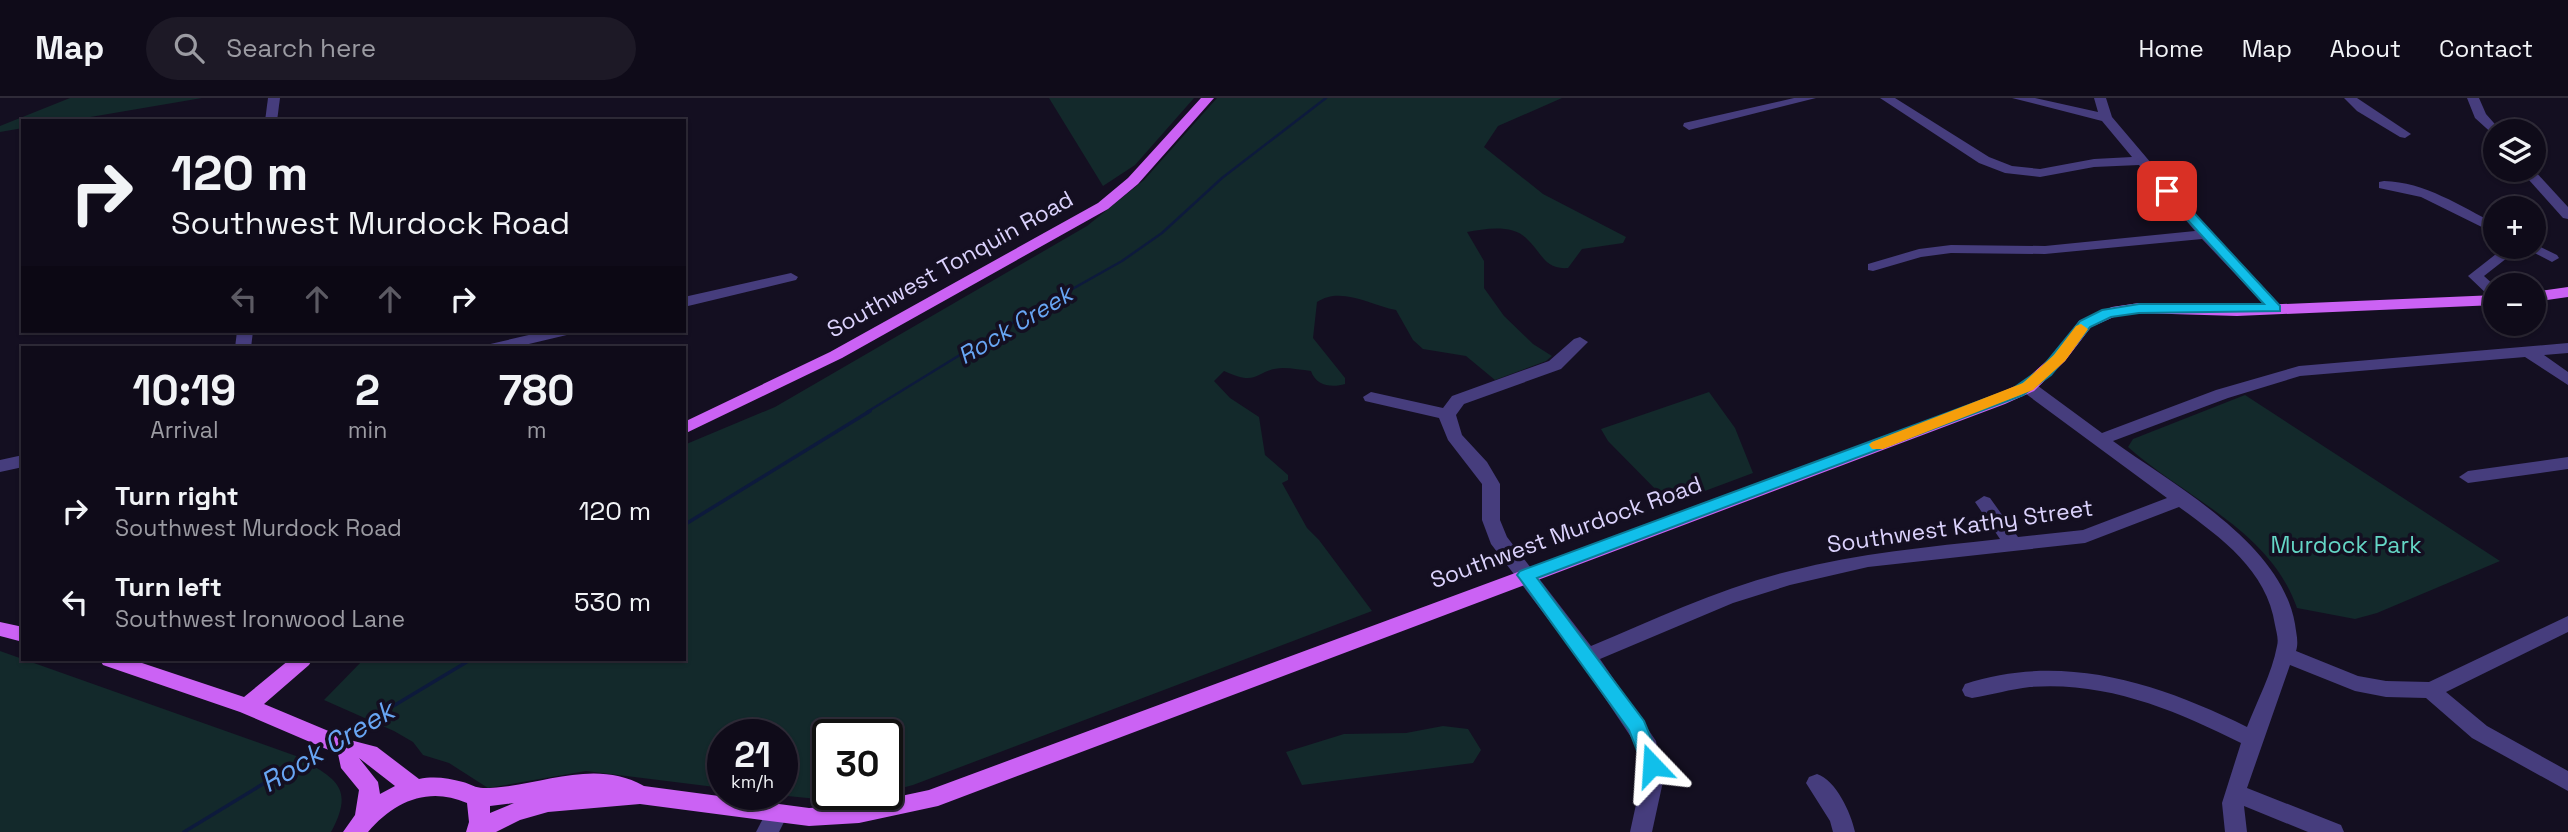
<!DOCTYPE html>
<html lang="en">
<head>
<meta charset="utf-8">
<style>
	:root { --surface:#0f0b19; --page:#1d1926; --text:#f1f3f6; --muted:#9b9ba2; --line:#2f2b38 }
	body { margin:0; font-family:"Space Grotesk",sans-serif; background:var(--page); color:var(--text); height:100vh; display:flex; flex-direction:column; font-size:26px; white-space:nowrap }
	* { box-sizing:border-box; margin:0 }
	p { font-size:23px; color:var(--muted) }
	.icon { flex:none; width:38px; height:38px; fill:none; stroke:currentColor; stroke-width:2; stroke-linecap:round; stroke-linejoin:round }
	.map { position:relative; flex:1; overflow:hidden }
	.sheet { position:absolute; left:21px; top:248px; width:665px; height:315px; display:flex; flex-direction:column; background:var(--surface); border-radius:0px; box-shadow:0 2px 5px #0004,0 0 0 2px var(--line) }
	.sheet>* { flex:none }
	.guide { position:absolute; left:21px; top:21px; width:665px; height:214px; border-radius:0px; box-shadow:0 2px 5px #0004,0 0 0 2px var(--line); background:#0f0b19; color:var(--text); overflow:hidden }
	.controls { position:absolute; left:2483px; top:21px; display:grid; gap:14px }
	.controls a { display:grid; place-items:center; width:63px; height:63px; border-radius:50%; background:var(--surface); box-shadow:0 2px 5px #0004,0 0 0 2px var(--line); font-size:35px }
	.speed { position:absolute; left:707px; top:621px; display:flex; gap:14px; font-size:35px; font-weight:700; text-align:center }
	.speed>* { display:grid; place-content:center; width:91px; height:91px; border-radius:50%; background:var(--surface); box-shadow:0 2px 5px #0004,0 0 0 2px var(--line); line-height:1 }
	.speed small { font-size:18px; font-weight:400 }
	.speed .limit { border:4px solid #111; border-radius:10px; background:#fff; color:#111 }
	.pin { position:absolute; display:grid; place-items:center; width:60px; height:60px; color:#fff; margin:-30px; border-radius:14px; box-shadow:0 4px 10px #0006 }
	.me { position:absolute; width:77px; margin:-38px; rotate:340deg; stroke-linejoin:round; filter:drop-shadow(0 0 5px #0008) }
	.turn { display:flex; align-items:center; gap:24px; height:147px; padding:0 35px; font-size:32px }
	.turn .icon { width:91px; height:91px; stroke-width:2.5 }
	.turn b { display:block; font-size:49px; line-height:60px }
	.lanes { display:flex; align-items:center; height:66px; padding:0 35px; background:#0003; justify-content:center; gap:35px; direction:ltr }
	.lanes .off { opacity:.35 }
	.eta { display:flex; justify-content:space-evenly; align-items:center; height:119px; text-align:center }
	.eta b { font-size:42px; font-weight:800; line-height:49px }
	ul { padding:0; list-style:none }
	li { display:flex; align-items:center; gap:21px; height:91px; padding:0 35px }
	li div { flex:1 }
	li b { display:block; font-size:26px }
	li em { font-style:normal }
	header { display:flex; align-items:center; gap:42px; box-sizing:border-box; height:98px; padding:0 35px; background:var(--surface); border-bottom:2px solid var(--line) }
	header strong { font-size:33px }
	nav { display:flex; gap:38px; margin-inline-start:auto; font-size:24px }
	.search { width:490px; height:63px; background:var(--page); display:flex; align-items:center; gap:18px; box-sizing:border-box; padding:0 24px; border-radius:38px; color:var(--muted); font-size:26px }
	.map>svg:first-child { display:block }
	.green { fill:#13292b }
	.lines { fill:none; stroke-linecap:round; stroke-linejoin:round }
	.stream-far1 { stroke:#0d1a3c; stroke-width:2.5 }
	.stream { stroke:#0d1a3c; stroke-width:3.5 }
	.minor { fill:#463d7d; fill-rule:evenodd }
	.major { fill:#cb62f4; fill-rule:evenodd }
	.route { fill:#11bfea; stroke:#0b7c98; stroke-width:2 }
	.slow { fill:#f59e0b }
	.labels { text-anchor:middle; stroke-width:7; stroke-linejoin:round; paint-order:stroke }
	.street-label { font-size:23px; fill:#dbd2fc; stroke:#140f21 }
	.park-label { font-size:23px; fill:#64d6c5; stroke:#140f21 }
	.water-label { font-size:24px; font-style:italic; fill:#68a6f4; stroke:#140f21 }
	.near-water-label { font-size:28px; font-style:italic; fill:#68a6f4; stroke:#140f21 }
</style>
</head>
<body>
<header>
<strong>Map</strong>
<div class="search"><svg class="icon" aria-label="search" viewBox="0 0 24 24"><circle cx="10" cy="10" r="6"/><path d="M15 15l6 6"/></svg>Search here</div>
<nav><a>Home</a><a>Map</a><a>About</a><a>Contact</a></nav>
</header>
<div class="map">
<svg width="2568" height="734" viewBox="0 0 2568 734">
	<rect width="100%" height="100%" fill="#140f21"/>
	<g class="green">
		<polygon points="70,0 202,0 67,23 23,23 23,30 0,34 0,28"/>
		<polygon points="1049,0 1194,0 1135,67 1103,88"/>
		<path d="M1217,0h345l-64,28 -14,21 59,47 83,43 -3,6 -41,6 -14,19c-24,2 -27,-17 -42,-30 -15,-14 -41,-9 -59,-6l17,29v27l20,28 29,28 19,12 -6,5 -51,19 -29,-24 -43,-7 -10,-9 -17,-30c-26,-5 -55,-24 -79,-8l-4,36 32,40v6c-13,4 -29,2 -34,-13 -9,-1 -19,-3 -28,-3 -29,1 -22,20 -59,3l-10,10 16,17 29,19 6,38 23,20v5l-6,3 25,45 12,12 53,71 -459,174 -26,7v-57h-59v59l48,1 -8,1 -50,3 -41,-4 5,-1v-59h-59v53l-137,-17 -98,17 -39,-25 -26,-8 -10,-13 -19,-11 -70,-31 39,-40h321v-215l91,-38 312,-181 57,-46z"/>
		<polygon points="1709,294 1735,330 1753,375 1670,406 1608,343 1601,331"/>
		<path d="M2245,297l255,166 -123,52 -22,6 -58,-11c-27,-78 -112,-110 -169,-161l5,-8z"/>
		<path d="M0,553l296,105c38,22 60,30 35,76h-331z"/>
		<polygon points="1443,628 1468,631 1481,652 1473,665 1302,687 1286,654 1344,636 1406,635"/>
	</g>
	<g class="lines">
		<polyline class="stream-far1" points="867,314 1012,225 1122,163 1162,135 1222,80 1326,0"/>
		<g class="stream">
			<polyline points="684,427 870,313"/>
			<polyline points="340,640 470,562"/>
			<polyline points="184,734 327,647"/>
		</g>
		<g class="minor">
			<polygon points="268,0 280,0 277,23 265,23"/>
			<polygon points="1794,0 1816,0 1689,32 1683,28 1684,25"/>
			<polygon points="1880,0 1895,0 1989,59 2012,68 2040,71 2094,61 2132,59 2102,23 2012,0 2035,0 2098,14 2094,0 2106,0 2112,19 2185,105 2283,210 2280,213 2270,213 2202,141 2045,156 1951,155 1921,159 1873,173 1868,172 1868,166 1919,151 1951,147 2045,148 2195,133 2139,67 2094,69 2040,79 2005,75 1979,65"/>
			<polygon points="2344,0 2357,0 2411,36 2405,40 2400,39 2357,13"/>
			<polygon points="2467,0 2479,0 2486,16 2501,33 2496,33 2496,39 2475,20"/>
			<polygon points="2520,72 2534,72 2568,109 2568,121 2563,120"/>
			<path d="M2384,83c41,1 76,25 112,43v10l-75,-37 -42,-9v-6z"/>
			<polygon points="2534,146 2557,157 2559,160 2552,164 2523,149 2534,149"/>
			<polygon points="2505,149 2521,149 2484,178 2496,189 2496,201 2491,200 2468,178"/>
			<polygon points="791,175 798,179 796,182 684,209 684,199"/>
			<polygon points="237,233 253,233 251,250 235,250"/>
			<polygon points="546,233 573,233 571,236 512,250 484,250 486,247"/>
			<path d="M1580,239l8,5 -27,27 -97,35 -8,11 6,20 25,27 13,22v36l7,17 84,109c65,-27 130,-58 199,-75 69,-18 139,-24 210,-32l-25,-37 9,-6 6,2 28,39 65,-7 84,-32 -145,-107 -2,-4 2,-4h12l68,50 114,-43 83,-24 269,-23v10l-24,2 24,17v13l-43,-28 -225,19 -72,22 -115,43c62,45 168,102 182,183 1,9 4,18 1,27l62,25 28,5 43,1 139,-66v16l-122,60 41,34 81,45v20l-96,-53 -46,-40 -40,-1 -31,-6 -65,-26 -43,123 94,37 3,7h-36l-64,-26 3,26h-22l-3,-29 19,-60c-66,-33 -135,-62 -211,-56 -19,2 -39,8 -58,11l-7,-2 -3,-6 3,-6c98,-32 193,-1 282,43 10,-26 25,-54 30,-81 2,-7 -1,-15 -2,-21 -8,-55 -55,-88 -96,-118l-94,36 -217,24 -78,18 -57,18 -133,56 56,82 8,36 -12,55h-22l12,-55 -7,-34 -55,-82 -89,-117 -9,-24v-36l-34,-44 -9,-22 -74,-17 -2,-4 8,-5 72,16 9,-12 97,-35 25,-22z"/>
			<polygon points="23,357 23,369 0,374 0,362"/>
			<polygon points="2568,359 2568,371 2468,385 2459,379 2468,373"/>
			<path d="M1817,676c19,6 34,39 38,58h-22l-3,-11 -24,-38 3,-6z"/>
			<polygon points="777,707 785,709 788,716 779,734 756,734 769,709"/>
		</g>
		<g class="major">
			<polygon points="1201,0 1214,0 1138,86 1108,111 842,260 684,336 684,324 830,254 1098,105 1128,80"/>
			<polygon points="2568,189 2568,199 2534,204 2534,194"/>
			<path d="M2496,197v10l-259,11 -98,-3 -23,3 -25,11 -26,34 -31,30 -29,13 -1067,402 -79,17 -50,3 -169,-22 -92,8 -28,8 -24,12h-30l3,-10 -2,-19c-38,-17 -73,-2 -99,29h-25l12,-17 4,-25 -18,-22 -3,-14 -98,-42 -137,-47 -3,-5h33l111,37 45,-37h23l-3,5 -45,39 86,36 27,7 42,32c15,-3 29,-1 44,3 7,2 13,6 20,6 55,0 109,-31 161,-2l165,22 50,-3 70,-15 1064,-394 29,-13 31,-28 26,-34 33,-14 27,-4 98,3zM359,660l36,28 -15,8 -2,-12zM514,705l-24,10v-7z"/>
			<polygon points="0,524 23,529 23,544 0,538"/>
		</g>
	</g>
	<polygon class="route" points="2163,90 2171,90 2280,208 2280,213 2139,215 2111,219 2090,229 2051,277 2023,297 1537,480 1644,623 1662,667 1659,673 1645,673 1629,632 1520,481 1517,477 1520,473 2012,291 2041,271 2080,223 2102,212 2139,206 2264,206 2163,95"/>
	<polygon class="slow" points="2081,226 2088,231 2086,234 2065,263 2033,292 1883,351 1872,351 1869,347 1872,344 2023,285 2054,257 2076,228"/>
	<g class="labels">
		<g class="street-label">
			<text transform="translate(950 166) rotate(-29)" y="8">Southwest Tonquin Road</text>
			<text transform="translate(1960 428) rotate(-8)" y="8">Southwest Kathy Street</text>
			<text transform="translate(1566 434) rotate(-20)" y="8">Southwest Murdock Road</text>
		</g>
		<g class="park-label">
			<text x="2346" y="455">Murdock Park</text>
		</g>
		<g class="water-label">
			<text transform="translate(1015 227) rotate(-31)" y="8">Rock Creek</text>
		</g>
		<g class="near-water-label">
			<text transform="translate(327 648) rotate(-31)" y="10">Rock Creek</text>
		</g>
	</g>
</svg>
<div class="controls">
<a><svg class="icon" aria-label="layers" viewBox="0 0 24 24"><path d="M12 4l9 5-9 5-9-5zM3 14l9 5 9-5"/></svg></a>
<a>+</a>
<a>−</a>
</div>
<div class="speed"><div>21<small>km/h</small></div><div class="limit">30</div></div>
<div class="pin" style="left:2167px;top:93px;background:#d93025"><svg class="icon" aria-label="arrive" viewBox="0 0 24 24"><path d="M6 21V4h12l-3 4 3 4H6"/></svg></div>
<svg class="me" style="left:1652px;top:667px" viewBox="-20 -20 40 40"><path d="M0-17L14 15 0 8-14 15z" fill="#11bfea" stroke="#fff" stroke-width="4"/></svg>
<div class="guide">
<div class="turn"><svg class="icon" aria-label="right" viewBox="0 0 24 24"><path d="M7 20v-9h11M14 6l5 5-5 5"/></svg><div><b>120 m</b>Southwest Murdock Road</div></div>
<div class="lanes"><svg class="icon off" aria-label="left" viewBox="0 0 24 24"><path d="M17 20v-9H6M10 6l-5 5 5 5"/></svg><svg class="icon off" aria-label="ahead" viewBox="0 0 24 24"><path d="M12 20V5M6 11l6-6 6 6"/></svg><svg class="icon off" aria-label="ahead" viewBox="0 0 24 24"><path d="M12 20V5M6 11l6-6 6 6"/></svg><svg class="icon" aria-label="right" viewBox="0 0 24 24"><path d="M7 20v-9h11M14 6l5 5-5 5"/></svg></div>
</div>
<section class="sheet">
<div class="eta">
<div><b>10:19</b><p>Arrival</p></div>
<div><b>2</b><p>min</p></div>
<div><b>780</b><p>m</p></div>
</div>
<ul>
<li><svg class="icon" aria-label="right" viewBox="0 0 24 24"><path d="M7 20v-9h11M14 6l5 5-5 5"/></svg><div><b>Turn right</b><p>Southwest Murdock Road</p></div><em>120 m</em></li>
<li><svg class="icon" aria-label="left" viewBox="0 0 24 24"><path d="M17 20v-9H6M10 6l-5 5 5 5"/></svg><div><b>Turn left</b><p>Southwest Ironwood Lane</p></div><em>530 m</em></li>
</ul>
</section>
</div>
</body>
</html>
